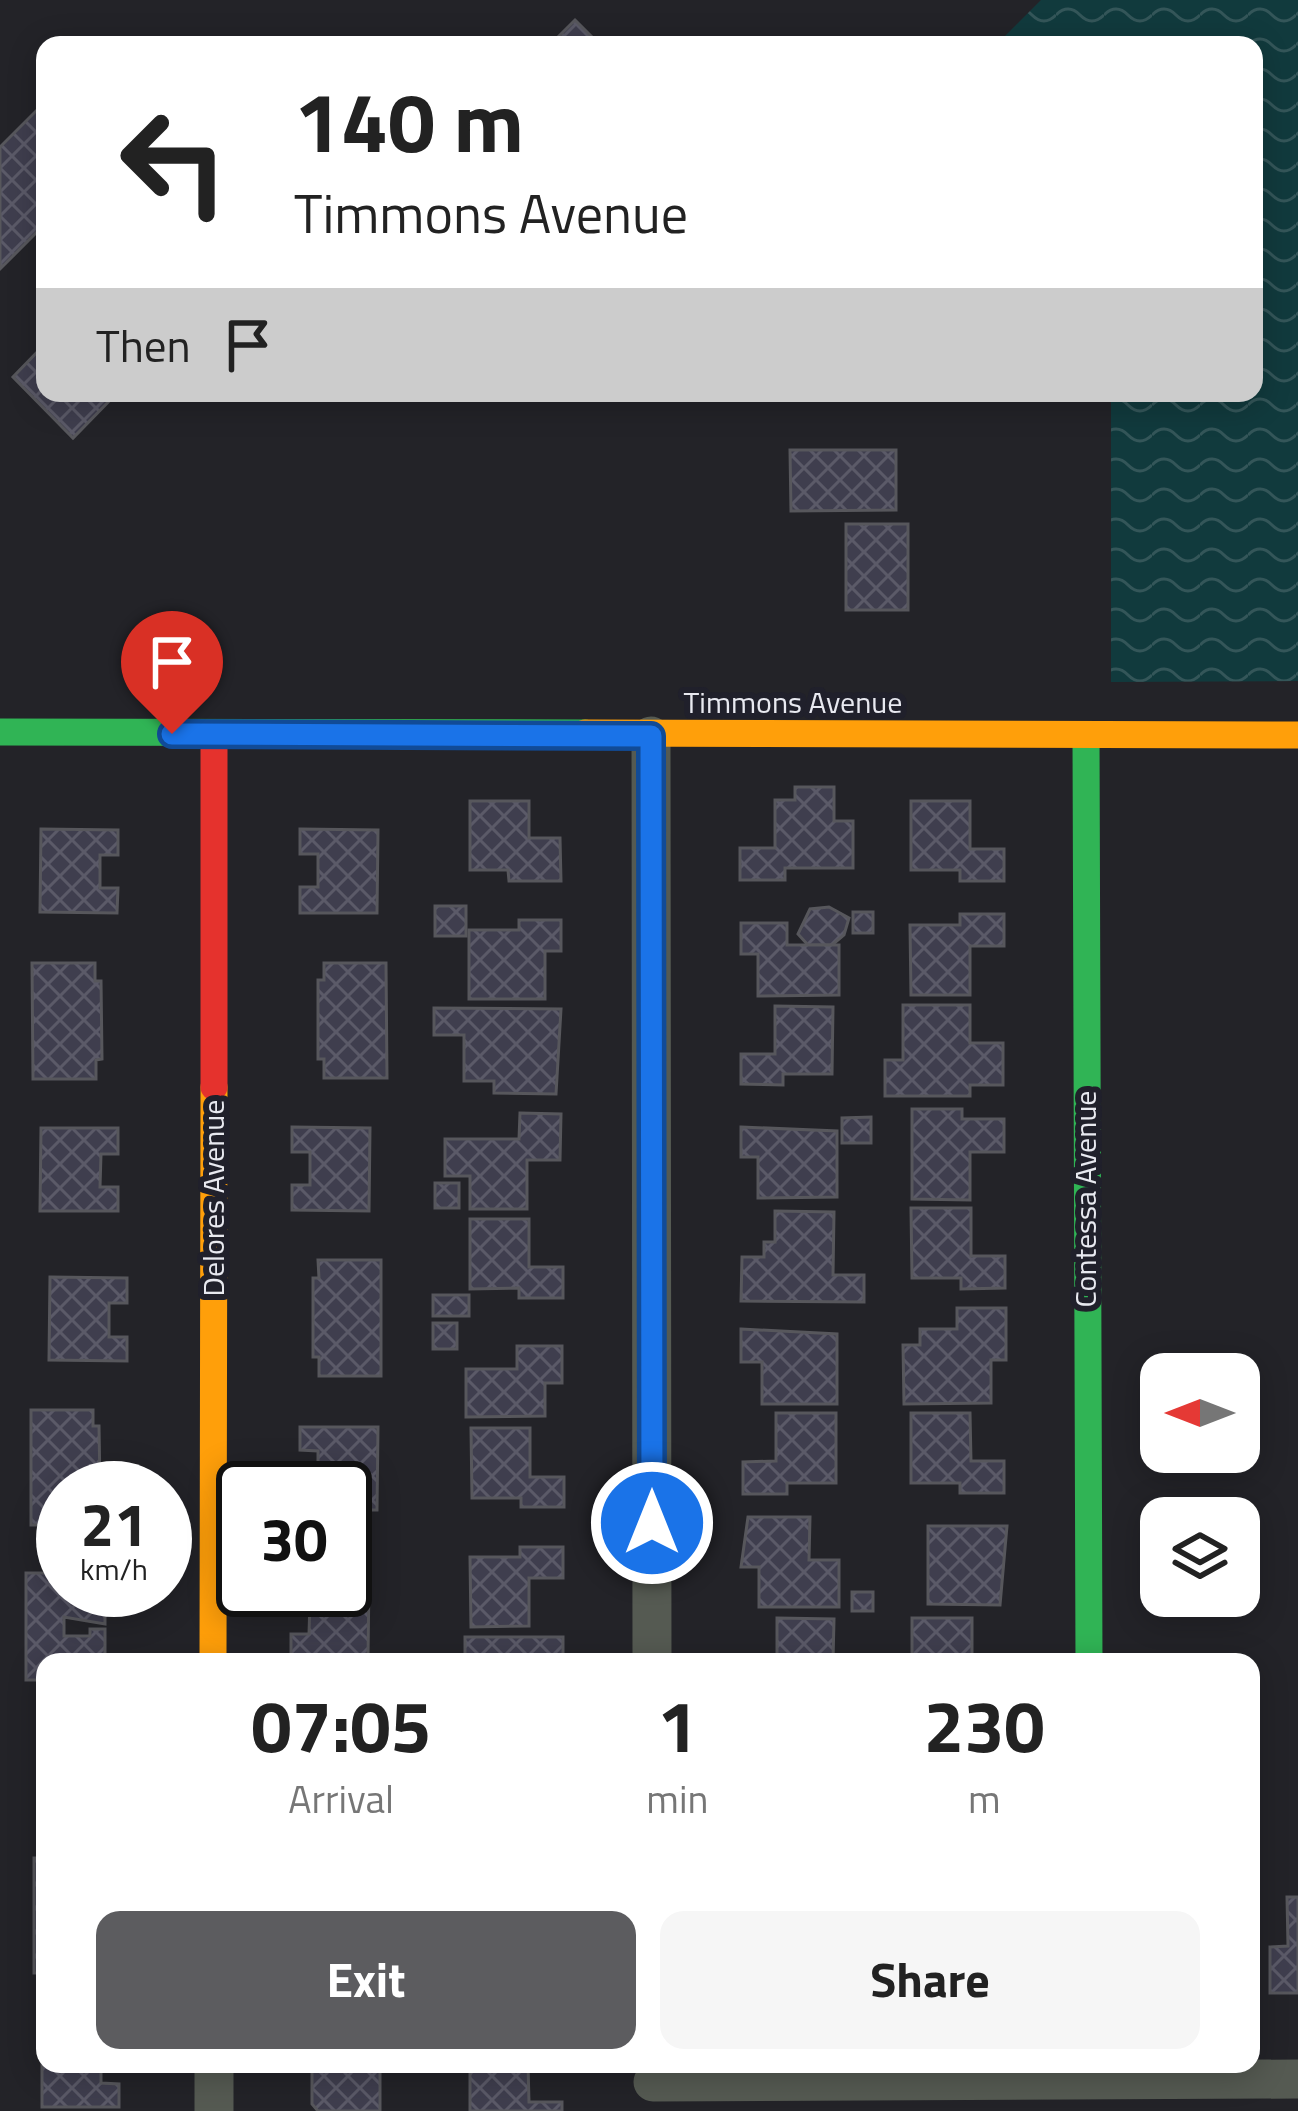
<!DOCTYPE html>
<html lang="en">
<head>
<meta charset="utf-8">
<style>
	:root { --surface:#fff; --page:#f6f6f6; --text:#222; --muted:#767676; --accent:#5c5c5f }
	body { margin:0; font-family:"Titillium Web",sans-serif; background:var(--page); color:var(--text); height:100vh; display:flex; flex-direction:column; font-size:45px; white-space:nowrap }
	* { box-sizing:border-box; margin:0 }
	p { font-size:39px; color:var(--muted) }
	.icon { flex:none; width:66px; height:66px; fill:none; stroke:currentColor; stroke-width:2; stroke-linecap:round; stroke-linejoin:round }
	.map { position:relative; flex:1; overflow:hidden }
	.drawer { position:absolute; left:36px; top:1653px; width:1224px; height:420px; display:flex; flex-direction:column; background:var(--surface); border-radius:24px; box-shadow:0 6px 30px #0003 }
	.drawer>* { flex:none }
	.top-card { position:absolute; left:36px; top:36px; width:1227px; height:366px; border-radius:24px; box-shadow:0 6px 30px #0003; background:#fff; color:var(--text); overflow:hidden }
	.needle { width:78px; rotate:270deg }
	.controls { position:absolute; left:1140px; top:1353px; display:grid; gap:24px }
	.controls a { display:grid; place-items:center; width:120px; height:120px; border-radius:24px; background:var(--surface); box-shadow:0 6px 30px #0003; font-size:60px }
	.speed { position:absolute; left:36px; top:1461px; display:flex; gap:24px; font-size:60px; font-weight:700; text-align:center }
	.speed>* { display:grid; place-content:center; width:156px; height:156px; border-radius:50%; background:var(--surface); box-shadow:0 6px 30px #0003; line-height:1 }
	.speed small { font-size:30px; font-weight:400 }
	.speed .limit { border:6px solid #111; border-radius:18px; background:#fff; color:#111 }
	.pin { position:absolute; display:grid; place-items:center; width:102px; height:102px; color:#fff; margin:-123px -51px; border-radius:50% 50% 50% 0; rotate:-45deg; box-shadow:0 0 12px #0007 }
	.pin .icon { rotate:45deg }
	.me { position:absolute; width:132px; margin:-66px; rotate:0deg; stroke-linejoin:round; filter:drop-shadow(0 0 9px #0008) }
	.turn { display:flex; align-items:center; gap:42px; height:252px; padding:0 60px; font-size:54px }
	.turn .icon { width:156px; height:156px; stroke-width:2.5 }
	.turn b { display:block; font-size:84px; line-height:102px }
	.then { display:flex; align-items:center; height:114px; padding:0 60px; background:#0003; gap:24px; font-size:45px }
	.eta { display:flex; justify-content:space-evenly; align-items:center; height:204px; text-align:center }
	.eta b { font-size:72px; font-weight:700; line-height:84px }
	.primary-button { display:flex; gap:24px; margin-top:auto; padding:24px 60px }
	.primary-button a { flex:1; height:138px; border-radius:24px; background:var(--accent); color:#fff; font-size:48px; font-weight:700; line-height:138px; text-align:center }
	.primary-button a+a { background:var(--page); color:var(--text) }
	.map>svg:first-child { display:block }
	.water { fill:url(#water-waves) }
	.building { fill:url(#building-cross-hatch); stroke:#57575c; stroke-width:3 }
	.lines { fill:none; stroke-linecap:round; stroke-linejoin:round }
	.street { stroke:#555a52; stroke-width:39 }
	.fast { stroke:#30b455; stroke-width:27 }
	.slow { stroke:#ff9f0a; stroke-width:27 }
	.jam { stroke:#e5322d; stroke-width:27 }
	.route-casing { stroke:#114b97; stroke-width:30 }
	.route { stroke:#1a73e8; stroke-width:21 }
	.labels { text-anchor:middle; stroke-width:12; stroke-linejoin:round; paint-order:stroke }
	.street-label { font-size:30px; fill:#e8e9f0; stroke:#20202b }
</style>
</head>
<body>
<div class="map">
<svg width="1298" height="2111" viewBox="0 0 1298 2111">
	<defs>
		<pattern id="water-waves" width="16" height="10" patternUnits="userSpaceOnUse" patternTransform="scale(3)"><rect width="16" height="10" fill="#113a3d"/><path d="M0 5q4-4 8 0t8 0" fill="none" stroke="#345659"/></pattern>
		<pattern id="building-cross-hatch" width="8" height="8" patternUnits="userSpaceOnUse" patternTransform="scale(3)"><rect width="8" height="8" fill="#3f3e4e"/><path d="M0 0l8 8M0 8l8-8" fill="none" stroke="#5b5a68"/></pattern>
	</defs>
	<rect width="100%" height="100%" fill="#232328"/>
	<polygon class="water" points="1041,0 1298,0 1298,681 1111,682 1111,393 1254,393 1254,45 996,45"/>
	<g class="building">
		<polygon points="575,20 600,45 550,45"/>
		<polygon points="45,102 45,224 0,269 0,147"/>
		<polygon points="45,344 45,393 117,393 73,438 13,377"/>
		<polygon points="790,450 896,450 896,510 791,511"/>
		<rect x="846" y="524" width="62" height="86"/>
		<polygon points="795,787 834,787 834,821 853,821 853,868 785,868 785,880 740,880 740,848 775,848 775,800 795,800"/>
		<polygon points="470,801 529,801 529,838 560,838 561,881 509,881 508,870 470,870"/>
		<polygon points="911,801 970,801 970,849 1004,849 1004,881 960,881 960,870 911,870"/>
		<polygon points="41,829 118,830 118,855 100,855 100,888 118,888 117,913 40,912"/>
		<polygon points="300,829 378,830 377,913 300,913 300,887 318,887 318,854 300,854"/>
		<rect x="435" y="906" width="31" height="30"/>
		<polygon points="829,907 849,918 844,935 832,945 808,945 798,934 810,909"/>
		<rect x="853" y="912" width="20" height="21"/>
		<polygon points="960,914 1004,914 1004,946 970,946 970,995 911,995 910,925 960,925"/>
		<polygon points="519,920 561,920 561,951 545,951 545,999 469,999 469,930 519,930"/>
		<polygon points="741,923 787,923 787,945 839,945 839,995 758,996 758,954 741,954"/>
		<polygon points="32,963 95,963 95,981 101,981 102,1059 96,1060 96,1079 33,1079"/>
		<polygon points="324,963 386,963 387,1078 324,1078 324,1059 318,1059 318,980 324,980"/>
		<polygon points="903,1005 970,1005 970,1043 1003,1043 1003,1085 970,1085 970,1096 885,1096 885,1060 903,1060"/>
		<polygon points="775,1006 833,1007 832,1074 783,1074 783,1085 741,1084 741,1054 775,1054"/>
		<polygon points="434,1008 561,1009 556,1094 494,1093 494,1081 464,1081 464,1035 434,1035"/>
		<polygon points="912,1109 962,1109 962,1119 1004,1119 1004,1152 970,1152 970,1200 912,1199"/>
		<polygon points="520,1113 561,1114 560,1160 527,1160 527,1209 470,1209 470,1176 445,1176 445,1139 519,1139"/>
		<polygon points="871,1117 871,1143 842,1143 842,1118"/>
		<polygon points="292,1127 370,1128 369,1211 292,1210 292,1185 310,1185 310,1152 292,1152"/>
		<polygon points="741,1127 837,1131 837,1197 758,1198 758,1157 741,1157"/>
		<polygon points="41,1128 118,1128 118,1154 101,1154 100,1187 118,1187 118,1211 40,1211"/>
		<rect x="435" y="1183" width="24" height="25"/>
		<polygon points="911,1208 971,1208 971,1256 1005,1256 1005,1288 961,1289 961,1278 912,1278"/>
		<polygon points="775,1211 834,1212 833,1275 864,1275 864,1302 741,1301 742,1257 764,1257 764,1242 775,1242"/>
		<polygon points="470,1219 529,1219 529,1267 563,1267 563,1298 519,1298 519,1288 470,1289"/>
		<polygon points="318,1260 381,1260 381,1376 319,1376 319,1357 313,1357 313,1278 319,1278"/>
		<polygon points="50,1277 127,1278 127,1303 109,1303 109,1337 127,1337 127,1361 49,1360"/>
		<rect x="433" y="1295" width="36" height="21"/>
		<polygon points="957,1308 1006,1308 1006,1360 991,1360 991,1403 904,1404 903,1345 920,1345 920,1329 957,1329"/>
		<rect x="433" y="1323" width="24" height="26"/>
		<polygon points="741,1329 837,1334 837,1404 762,1404 762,1362 741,1362"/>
		<polygon points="517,1346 562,1346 562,1383 545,1383 545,1416 466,1417 466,1369 517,1369"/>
		<polygon points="31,1410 93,1410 93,1426 99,1426 100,1488 63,1488 63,1525 31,1525"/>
		<polygon points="776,1413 836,1413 836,1483 787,1483 787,1494 743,1494 743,1462 776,1461"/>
		<polygon points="911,1413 970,1413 971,1461 1004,1461 1004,1493 960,1493 960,1483 911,1483"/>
		<polygon points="300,1427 378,1427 377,1510 345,1510 345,1488 300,1488 318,1484 318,1451 300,1450"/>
		<polygon points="471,1428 530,1428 530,1477 564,1477 564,1507 521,1507 521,1498 472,1498"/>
		<polygon points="748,1517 810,1517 809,1560 839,1560 839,1607 759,1607 759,1567 741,1567"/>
		<polygon points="928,1526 1007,1526 1000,1605 928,1604"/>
		<polygon points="520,1547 563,1547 563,1578 529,1578 529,1626 471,1627 470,1557 520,1557"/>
		<polygon points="57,1568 63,1568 63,1590 105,1590 105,1624 64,1617 64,1636 90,1636 90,1629 105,1629 105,1662 45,1662 45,1680 26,1680 26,1573 57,1573"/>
		<polygon points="345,1577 369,1577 368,1660 291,1659 291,1634 309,1634 310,1600 292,1600 292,1590 345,1590"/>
		<rect x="852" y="1592" width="21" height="19"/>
		<polygon points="777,1618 834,1619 833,1662 777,1662"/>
		<rect x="912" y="1618" width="60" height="44"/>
		<rect x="465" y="1637" width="98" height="25"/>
		<polygon points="41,1727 45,1727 45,1810 39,1809"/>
		<rect x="34" y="1858" width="11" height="115"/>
		<polygon points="1287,1897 1298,1897 1298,1993 1270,1993 1270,1947 1288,1946"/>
		<polygon points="42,2024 45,2064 101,2064 101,2083 119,2084 119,2107 42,2107"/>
		<polygon points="312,2064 380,2064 380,2111 318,2111 312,2104"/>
		<polygon points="470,2064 528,2064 529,2102 562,2102 562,2111 470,2111"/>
	</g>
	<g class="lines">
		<g class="street">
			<polyline points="651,736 652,1662"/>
			<polyline points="214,2064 214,2111"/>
			<polyline points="653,2082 1298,2079"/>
		</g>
		<g class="fast">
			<polyline points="0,732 585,733"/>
			<polyline points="1086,736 1089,1662"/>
		</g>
		<g class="slow">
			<polyline points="585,733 1298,735"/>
			<polyline points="213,1662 214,1087"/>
		</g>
		<polyline class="jam" points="214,1087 214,734"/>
	</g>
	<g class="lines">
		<defs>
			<polyline id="route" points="172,734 651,736 652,1523"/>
		</defs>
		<use href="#route" class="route-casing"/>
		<use href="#route" class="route"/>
	</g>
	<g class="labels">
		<g class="street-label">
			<text x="793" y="713">Timmons Avenue</text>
			<text transform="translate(214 1198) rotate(-90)" y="10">Delores Avenue</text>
			<text transform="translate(1086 1199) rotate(-90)" y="10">Contessa Avenue</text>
		</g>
	</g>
</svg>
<div class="controls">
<a><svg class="needle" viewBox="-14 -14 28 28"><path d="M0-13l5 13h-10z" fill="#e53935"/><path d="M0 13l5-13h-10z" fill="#767676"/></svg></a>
<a><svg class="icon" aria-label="layers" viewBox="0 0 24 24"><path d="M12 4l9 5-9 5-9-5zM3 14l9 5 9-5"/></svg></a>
</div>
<div class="speed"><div>21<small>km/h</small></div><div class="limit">30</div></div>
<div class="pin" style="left:172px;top:734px;background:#d93025"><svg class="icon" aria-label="arrive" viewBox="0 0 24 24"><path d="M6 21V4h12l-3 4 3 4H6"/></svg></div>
<svg class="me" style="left:652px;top:1523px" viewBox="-20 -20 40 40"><circle r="17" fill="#1a73e8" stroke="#fff" stroke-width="3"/><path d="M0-11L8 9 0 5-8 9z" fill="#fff"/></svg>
<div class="top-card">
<div class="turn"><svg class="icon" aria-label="left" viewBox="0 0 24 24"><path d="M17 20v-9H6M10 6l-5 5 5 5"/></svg><div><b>140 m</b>Timmons Avenue</div></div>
<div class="then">Then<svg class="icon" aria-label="arrive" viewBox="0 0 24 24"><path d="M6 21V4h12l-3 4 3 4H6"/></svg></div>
</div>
<section class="drawer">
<div class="eta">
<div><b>07:05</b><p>Arrival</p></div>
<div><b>1</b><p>min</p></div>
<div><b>230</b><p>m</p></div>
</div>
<div class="primary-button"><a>Exit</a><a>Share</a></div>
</section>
</div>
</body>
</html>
